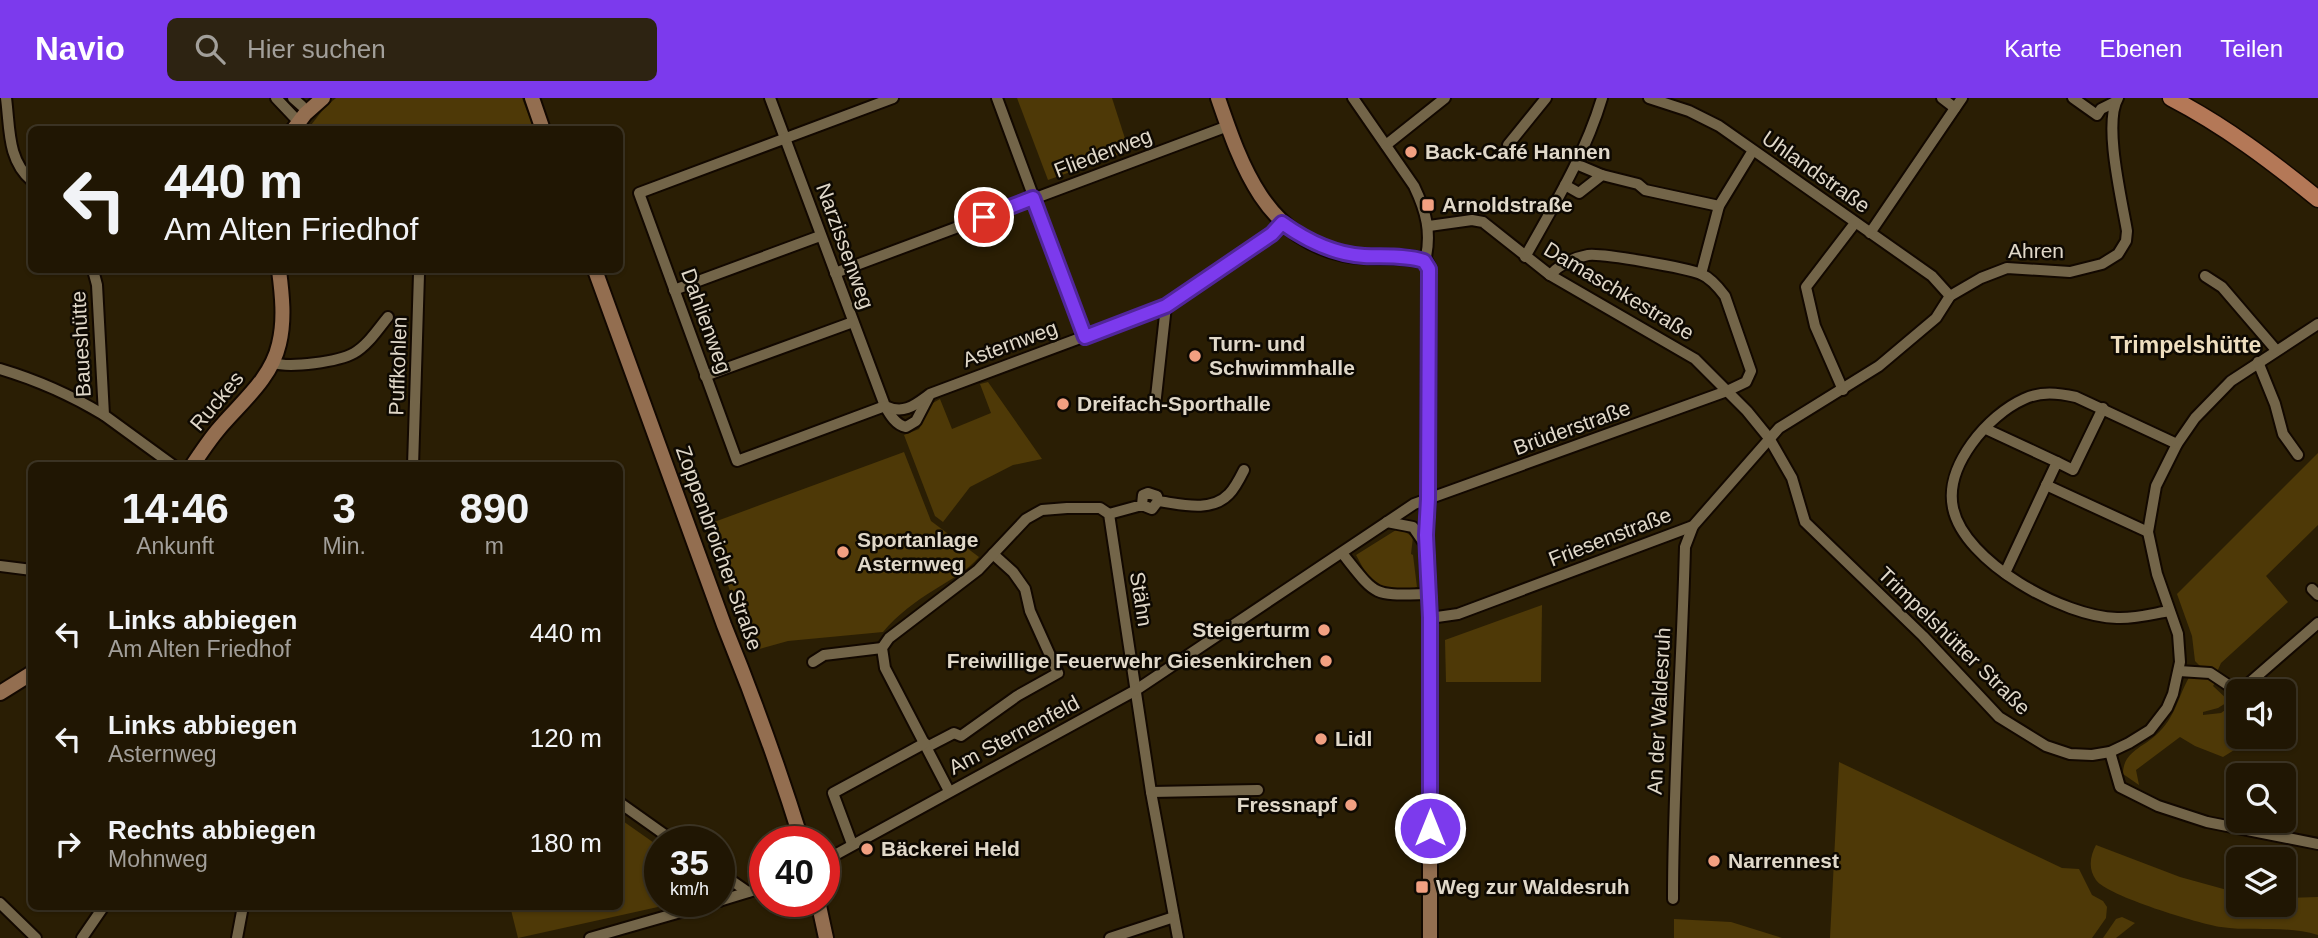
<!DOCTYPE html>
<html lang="de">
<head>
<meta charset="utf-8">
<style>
	:root { --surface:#201603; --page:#2d2312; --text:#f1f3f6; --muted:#a29f9a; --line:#3d3525; --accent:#7c3aed }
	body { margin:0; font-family:Arial,sans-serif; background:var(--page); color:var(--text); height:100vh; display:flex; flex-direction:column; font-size:26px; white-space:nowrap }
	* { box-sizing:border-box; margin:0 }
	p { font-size:23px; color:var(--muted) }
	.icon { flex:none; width:38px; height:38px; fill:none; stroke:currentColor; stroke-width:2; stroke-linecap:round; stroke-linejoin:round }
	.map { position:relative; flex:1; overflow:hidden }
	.drawer { position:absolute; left:28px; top:364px; width:595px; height:448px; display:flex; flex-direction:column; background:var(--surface); border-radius:10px; box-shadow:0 2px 5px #0004,0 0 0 2px var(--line) }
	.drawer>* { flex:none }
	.hud { position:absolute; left:28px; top:28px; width:595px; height:147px; border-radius:10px; box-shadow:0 2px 5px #0004,0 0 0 2px var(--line); background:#201603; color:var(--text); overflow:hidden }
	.fabs { position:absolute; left:2226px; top:581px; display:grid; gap:14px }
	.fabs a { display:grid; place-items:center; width:70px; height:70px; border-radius:10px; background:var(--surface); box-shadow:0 2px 5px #0004,0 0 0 2px var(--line); font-size:35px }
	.speed { position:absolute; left:644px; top:728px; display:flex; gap:14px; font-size:35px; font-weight:700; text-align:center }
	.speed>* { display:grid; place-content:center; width:91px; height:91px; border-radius:50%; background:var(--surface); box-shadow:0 2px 5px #0004,0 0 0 2px var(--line); line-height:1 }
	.speed small { font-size:18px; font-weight:400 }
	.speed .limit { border:10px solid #d22; background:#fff; color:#111 }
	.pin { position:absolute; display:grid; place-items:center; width:60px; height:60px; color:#fff; margin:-30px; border:4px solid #fff; border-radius:50%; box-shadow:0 2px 7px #0007 }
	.me { position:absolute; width:77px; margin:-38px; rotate:0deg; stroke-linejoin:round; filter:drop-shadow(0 0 5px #0008) }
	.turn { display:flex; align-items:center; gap:24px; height:147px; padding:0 21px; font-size:32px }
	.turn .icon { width:91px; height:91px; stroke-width:2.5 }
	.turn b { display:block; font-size:49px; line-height:60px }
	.eta { display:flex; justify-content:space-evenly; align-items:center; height:119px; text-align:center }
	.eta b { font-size:42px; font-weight:700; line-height:49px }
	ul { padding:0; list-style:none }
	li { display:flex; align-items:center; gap:21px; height:105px; padding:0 21px }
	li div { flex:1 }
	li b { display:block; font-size:26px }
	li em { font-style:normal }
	header { display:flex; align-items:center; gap:42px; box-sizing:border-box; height:98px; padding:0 35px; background:var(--accent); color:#fff }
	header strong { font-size:33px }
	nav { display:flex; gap:38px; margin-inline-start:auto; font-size:24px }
	.search { width:490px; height:63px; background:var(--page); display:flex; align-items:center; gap:18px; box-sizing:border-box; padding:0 24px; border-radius:10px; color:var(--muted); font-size:26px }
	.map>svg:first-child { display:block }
	.green { fill:#4e3907 }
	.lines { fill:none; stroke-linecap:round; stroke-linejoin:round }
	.street-casing { stroke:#120800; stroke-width:14 }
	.secondary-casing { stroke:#120800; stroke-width:18 }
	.primary-casing { stroke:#120800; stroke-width:19 }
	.street { stroke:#736549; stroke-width:10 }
	.secondary { stroke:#936e50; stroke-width:14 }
	.primary { stroke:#b47857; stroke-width:16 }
	.route-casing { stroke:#51269a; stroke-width:18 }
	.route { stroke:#7c3aed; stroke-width:12 }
	.poi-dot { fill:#f2a081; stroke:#0e0902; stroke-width:2.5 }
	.labels { text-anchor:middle; stroke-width:5; stroke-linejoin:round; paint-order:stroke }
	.poi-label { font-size:21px; font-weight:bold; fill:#e0d8c9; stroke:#0e0902; text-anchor:start }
	.street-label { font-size:21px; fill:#e0d8c9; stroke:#0e0902 }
	.neighbourhood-label { font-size:23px; font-weight:bold; fill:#eedebf; stroke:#0e0902 }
</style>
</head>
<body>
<header>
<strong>Navio</strong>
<div class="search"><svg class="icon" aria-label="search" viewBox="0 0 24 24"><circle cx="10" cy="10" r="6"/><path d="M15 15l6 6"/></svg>Hier suchen</div>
<nav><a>Karte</a><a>Ebenen</a><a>Teilen</a></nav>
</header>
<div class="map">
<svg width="2318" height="840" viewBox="0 0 2318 840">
	<rect width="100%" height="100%" fill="#2a1e04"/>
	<g class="green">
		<polygon points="336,0 522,0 534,31 308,31 325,9"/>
		<polygon points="1017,0 1112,0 1129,53 1048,82"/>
		<polygon points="988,284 1042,361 1013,367 970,389 943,424 935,418 904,337 919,331 931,306 940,301 952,331 991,315 980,286"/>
		<path d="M904,354l27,69 48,36c-12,14 -29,23 -45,33 -18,11 -37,25 -51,42l-95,9 -36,10 -46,-126z"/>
		<polygon points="2318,355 2318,427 2266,478 2288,504 2221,565 2217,574 2201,569 2195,563 2192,538 2177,496"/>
		<path d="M1396,432h6l11,7 -2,17 2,1 4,32 -14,6 -2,-5c-28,0 -32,-9 -45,-33z"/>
		<polygon points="1542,507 1541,584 1446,584 1445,542"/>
		<path d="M2191,576l25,7 -3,5 16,15 -11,7 -15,4v3l18,-2 17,-12v36h17l-32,20 -28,-11 -15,-9 -44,33 3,15 -16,-11c0,-22 19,-26 33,-39 20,-17 22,-40 35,-61z"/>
		<polygon points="1839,664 2062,770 2079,771 2092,797 2103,803 2107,809 2106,820 2092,840 1830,840"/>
		<polygon points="620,721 657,747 660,744 660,803 685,803 518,840 511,812 506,809 620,808"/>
		<path d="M2096,747l84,32 58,16v12h46v-7l34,-1v38c-32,-10 -64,-3 -97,-8 -21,-3 -114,-31 -125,-47 -8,-11 -6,-24 0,-35z"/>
		<polygon points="2122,819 2135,825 2116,840 2103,840 2116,821"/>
		<polygon points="1674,821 1731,824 1782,840 1674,840"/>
	</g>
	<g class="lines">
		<defs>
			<g id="street">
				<path d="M6,0c4,30 1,62 26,83"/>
				<polyline points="276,0 294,19"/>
				<polyline points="293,0 302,8"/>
				<path d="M770,0l115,308c5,9 11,19 21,21l10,-6 13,-25"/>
				<path d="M893,0l-254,95 98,268 148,-55c19,9 30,-1 45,-12l236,-88 106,-72 10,-11"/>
				<polyline points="997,0 1085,238"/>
				<path d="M1353,0l61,88c12,25 18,47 11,75"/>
				<polyline points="1649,0 1689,13 1719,28 1932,178 1950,198"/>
				<polyline points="1942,0 1955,10"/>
				<polyline points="2073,0 2097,17 2101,11 2115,4"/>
				<polyline points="1386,47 1445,0"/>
				<polyline points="1508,47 1546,0"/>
				<polyline points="1576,66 1602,77"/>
				<polyline points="1565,87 1579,95 1602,77 1638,86 1645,92 1719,108"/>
				<polyline points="1429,128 1472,122 1483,124 1550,177 1695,261 1747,313 1769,340 1792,380 1805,424 1923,538 1999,619 2046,648 2070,656 2092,657 2110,654 2129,645 2150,632 2167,610 2173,596 2180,564 2178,536 2157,476 2148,434 2156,388 2177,346 2195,320 2231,283 2318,226"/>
				<polyline points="1870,135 1962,0"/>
				<path d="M1525,159c29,-52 60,-102 77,-159"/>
				<polyline points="93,172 97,187 104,317 174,368"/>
				<polyline points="835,175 1228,28"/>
				<polyline points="1701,176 1719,108 1752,54"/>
				<polyline points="2205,178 2222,189 2276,252"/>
				<polyline points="674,192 820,138"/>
				<polyline points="2258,264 2275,306 2283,336 2298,357"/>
				<path d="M273,265c18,5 65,-1 81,-10 14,-8 24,-24 34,-36"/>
				<path d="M0,271c37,11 71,26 104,46"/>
				<polyline points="705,278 853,224"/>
				<polyline points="1843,292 1815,228 1806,189 1855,125"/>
				<polyline points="1155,308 1166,208"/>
				<polyline points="1986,331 2057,364"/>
				<polyline points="413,368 419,176"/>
				<polyline points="2046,387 2148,434"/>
				<path d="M1158,403c22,3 53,12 71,-7 6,-6 11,-16 15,-24"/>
				<polyline points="1109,416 1142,407 1152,411 1158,403 1157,398 1148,395 1143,397 1142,407"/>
				<polyline points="1387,424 1413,429 1426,448"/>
				<path d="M1342,455c36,45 29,42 87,41"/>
				<polyline points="0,468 32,472"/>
				<polyline points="2005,475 2057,364 2073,372 2103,310"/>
				<polyline points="2312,491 2318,497"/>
				<path d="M2169,513c-17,3 -35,8 -52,7 -53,-1 -153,-56 -164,-110 -9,-42 35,-93 71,-109 17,-8 34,-6 52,-2l101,47"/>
				<path d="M1430,520l28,-4 235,-88 86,-98 100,-62 57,-48 14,-22 31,-18 26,-10 63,4 32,-8 16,-10 8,-13 1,-10c-5,-30 -24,-108 -9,-133"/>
				<polyline points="813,564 824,557 882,550"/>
				<polyline points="2179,573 2210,575 2237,593 2240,593 2318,525"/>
				<polyline points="927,649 954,635 961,638 1017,598 1058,575 1030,513 1025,491 1013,474 993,456"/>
				<polyline points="2110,654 2120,689 2158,708 2207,724 2318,746"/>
				<polyline points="949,693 885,570 882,550 889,540 978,472 1026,421 1042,412 1067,410 1100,410 1109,416 1151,694 1178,840"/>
				<polyline points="1151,694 1258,692"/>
				<polyline points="620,705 675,744"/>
				<polyline points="852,746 833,695 925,645"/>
				<path d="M824,763l312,-171 278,-186 313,-113 19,-9 5,-11 -26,-75c-6,-8 -14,-18 -24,-22 -14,-6 -99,-21 -113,-19 -15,3 -28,9 -38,20"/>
				<polyline points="719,774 748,794"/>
				<path d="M1673,801c0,-118 9,-235 12,-352l8,-21"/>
				<polyline points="719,803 765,789"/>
				<polyline points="0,805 36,840"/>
				<polyline points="82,840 104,808"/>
				<polyline points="237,840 243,808"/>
				<polyline points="590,840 719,803"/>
				<polyline points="1110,840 1174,819"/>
			</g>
			<g id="secondary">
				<polyline points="532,0 543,32"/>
				<path d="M1218,0c23,67 47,139 126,156 26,6 54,-1 81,7l4,8 -1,230 -2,36 4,83v320"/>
				<polyline points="293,32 305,16 323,0"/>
				<path d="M595,172l129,355c29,71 55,143 78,217"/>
				<path d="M192,368c8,-12 16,-24 25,-35 22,-27 54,-51 62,-87 6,-24 3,-50 0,-74"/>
				<polyline points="0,595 32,575"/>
				<polyline points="818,803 826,840"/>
			</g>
			<path id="primary" d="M2171,0c54,28 100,63 147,101"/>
		</defs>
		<use href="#street" class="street-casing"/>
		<use href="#secondary" class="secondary-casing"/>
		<use href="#primary" class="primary-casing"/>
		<use href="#street" class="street"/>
		<use href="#secondary" class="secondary"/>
		<use href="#primary" class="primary"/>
	</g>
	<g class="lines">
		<defs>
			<path id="route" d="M984,119l49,-19 52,139 81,-31 106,-72 10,-11c25,18 51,31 82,33 20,1 41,-1 60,5l5,8 -1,230 -2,36 4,83v210"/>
		</defs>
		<use href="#route" class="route-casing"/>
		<use href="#route" class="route"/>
	</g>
	<g class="poi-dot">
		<circle cx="1411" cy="54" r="7"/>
		<rect x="1421" y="100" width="14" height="14" rx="3.5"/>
		<circle cx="1195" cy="258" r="7"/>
		<circle cx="1063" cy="306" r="7"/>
		<circle cx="843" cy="454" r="7"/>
		<circle cx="1324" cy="532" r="7"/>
		<circle cx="1326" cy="563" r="7"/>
		<circle cx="1321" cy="641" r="7"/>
		<circle cx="1351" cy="707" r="7"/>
		<circle cx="867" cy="751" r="7"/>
		<circle cx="1714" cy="763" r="7"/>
		<rect x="1415" y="782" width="14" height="14" rx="3.5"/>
	</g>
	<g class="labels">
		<g class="poi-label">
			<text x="1425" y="61">Back-Café Hannen</text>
			<text x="1442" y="114">Arnoldstraße</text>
			<text x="1209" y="253">Turn- und<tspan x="1209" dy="24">Schwimmhalle</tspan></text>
			<text x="1077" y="313">Dreifach-Sporthalle</text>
			<text x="857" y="449">Sportanlage<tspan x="857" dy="24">Asternweg</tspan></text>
			<text x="1310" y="539" text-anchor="end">Steigerturm</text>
			<text x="1312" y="570" text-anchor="end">Freiwillige Feuerwehr Giesenkirchen</text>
			<text x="1335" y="648">Lidl</text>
			<text x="1337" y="714" text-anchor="end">Fressnapf</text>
			<text x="881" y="758">Bäckerei Held</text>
			<text x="1728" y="770">Narrennest</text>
			<text x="1436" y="796">Weg zur Waldesruh</text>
		</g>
		<g class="street-label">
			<text transform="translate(1103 55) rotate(-21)" y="7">Fliederweg</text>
			<text transform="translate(1816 74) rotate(35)" y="7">Uhlandstraße</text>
			<text transform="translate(845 148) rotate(70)" y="7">Narzissenweg</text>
			<text x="2036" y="160">Ahren</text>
			<text transform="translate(1619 193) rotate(31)" y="7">Damaschkestraße</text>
			<text transform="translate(706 223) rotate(70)" y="7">Dahlienweg</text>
			<text transform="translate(81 246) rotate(-93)" y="7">Baueshütte</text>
			<text transform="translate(1010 246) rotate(-20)" y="7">Asternweg</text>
			<text transform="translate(398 268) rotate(-88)" y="7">Puffkohlen</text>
			<text transform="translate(217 303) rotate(-50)" y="7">Ruckes</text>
			<text transform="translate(1572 330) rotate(-20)" y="7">Brüderstraße</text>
			<text transform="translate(1610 439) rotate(-21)" y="7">Friesenstraße</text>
			<text transform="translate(719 450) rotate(70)" y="7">Zoppenbroicher Straße</text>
			<text transform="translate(1141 501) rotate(81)" y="7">Stähn</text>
			<text transform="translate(1954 543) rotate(44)" y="7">Trimpelshütter Straße</text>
			<text transform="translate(1659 613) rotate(-87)" y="7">An der Waldesruh</text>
			<text transform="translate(1014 637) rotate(-28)" y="7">Am Sternenfeld</text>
		</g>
		<g class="neighbourhood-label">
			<text x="2186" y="255">Trimpelshütte</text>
		</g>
	</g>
</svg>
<div class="fabs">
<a><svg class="icon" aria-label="sound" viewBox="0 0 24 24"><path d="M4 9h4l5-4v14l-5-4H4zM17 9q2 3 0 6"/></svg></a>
<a><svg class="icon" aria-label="search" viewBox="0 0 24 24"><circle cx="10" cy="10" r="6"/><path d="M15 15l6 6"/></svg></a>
<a><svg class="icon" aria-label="layers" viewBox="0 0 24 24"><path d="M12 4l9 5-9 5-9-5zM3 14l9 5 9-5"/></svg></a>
</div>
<div class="speed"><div>35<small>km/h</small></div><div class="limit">40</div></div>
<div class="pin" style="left:984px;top:119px;background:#d93025"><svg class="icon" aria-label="arrive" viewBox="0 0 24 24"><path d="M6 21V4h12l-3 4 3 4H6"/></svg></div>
<svg class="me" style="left:1430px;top:730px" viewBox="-20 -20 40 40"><circle r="17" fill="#7c3aed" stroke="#fff" stroke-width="3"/><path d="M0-11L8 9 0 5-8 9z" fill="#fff"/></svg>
<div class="hud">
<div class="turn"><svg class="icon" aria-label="left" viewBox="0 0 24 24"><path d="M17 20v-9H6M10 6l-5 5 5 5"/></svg><div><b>440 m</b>Am Alten Friedhof</div></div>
</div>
<section class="drawer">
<div class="eta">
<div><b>14:46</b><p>Ankunft</p></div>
<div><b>3</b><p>Min.</p></div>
<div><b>890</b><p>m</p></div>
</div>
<ul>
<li><svg class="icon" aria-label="left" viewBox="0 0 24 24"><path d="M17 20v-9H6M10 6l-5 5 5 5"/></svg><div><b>Links abbiegen</b><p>Am Alten Friedhof</p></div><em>440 m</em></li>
<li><svg class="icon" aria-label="left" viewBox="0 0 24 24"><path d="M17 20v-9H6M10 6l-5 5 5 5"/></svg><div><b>Links abbiegen</b><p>Asternweg</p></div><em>120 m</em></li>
<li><svg class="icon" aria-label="right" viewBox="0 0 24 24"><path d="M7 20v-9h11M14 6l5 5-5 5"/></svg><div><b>Rechts abbiegen</b><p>Mohnweg</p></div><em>180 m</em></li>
</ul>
</section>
</div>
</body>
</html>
